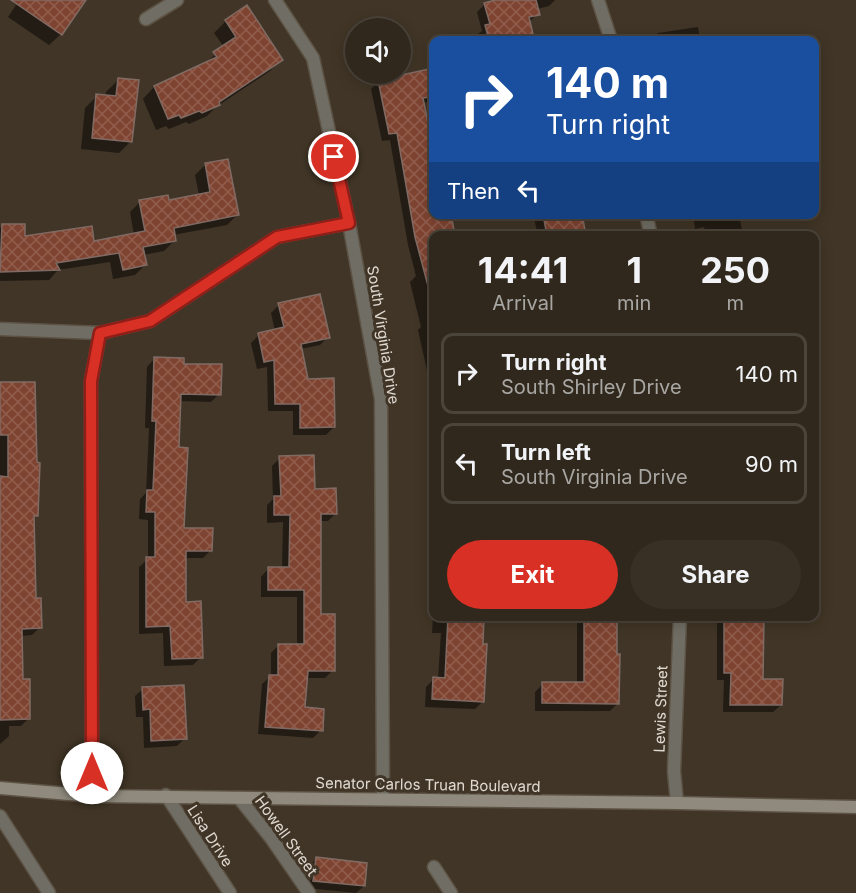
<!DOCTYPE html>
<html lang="en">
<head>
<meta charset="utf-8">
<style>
	:root { --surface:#30281c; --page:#383025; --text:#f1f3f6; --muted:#a8a6a3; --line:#4b443b; --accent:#d93025 }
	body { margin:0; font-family:Inter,sans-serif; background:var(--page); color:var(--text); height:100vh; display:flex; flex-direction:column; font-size:22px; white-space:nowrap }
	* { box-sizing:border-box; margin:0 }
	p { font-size:20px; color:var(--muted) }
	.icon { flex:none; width:33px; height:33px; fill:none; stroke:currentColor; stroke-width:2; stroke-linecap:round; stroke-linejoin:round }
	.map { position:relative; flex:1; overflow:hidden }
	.details { position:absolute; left:429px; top:231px; width:390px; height:390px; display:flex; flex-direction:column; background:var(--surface); border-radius:12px; box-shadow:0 3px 15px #0003,0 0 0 2px var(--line) }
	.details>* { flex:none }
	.guide { position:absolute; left:429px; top:36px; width:390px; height:183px; border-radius:12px; box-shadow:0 3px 15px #0003,0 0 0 2px var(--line); background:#1a4fa0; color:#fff; overflow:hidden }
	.tools { position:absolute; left:345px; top:18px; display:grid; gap:12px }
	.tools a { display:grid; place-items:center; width:66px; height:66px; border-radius:50%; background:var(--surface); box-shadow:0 3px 15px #0003,0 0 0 2px var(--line); font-size:30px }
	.pin { position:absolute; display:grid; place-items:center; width:51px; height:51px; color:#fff; margin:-26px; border:3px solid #fff; border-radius:50%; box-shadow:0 2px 6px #0007 }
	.me { position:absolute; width:66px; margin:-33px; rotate:0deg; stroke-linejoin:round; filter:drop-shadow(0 0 4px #0008) }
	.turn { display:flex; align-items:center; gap:21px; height:126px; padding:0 18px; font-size:27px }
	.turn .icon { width:78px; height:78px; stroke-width:2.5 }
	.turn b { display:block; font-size:42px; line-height:51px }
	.then { display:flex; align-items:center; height:57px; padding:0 18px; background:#0003; gap:12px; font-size:22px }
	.eta { display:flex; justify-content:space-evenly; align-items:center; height:102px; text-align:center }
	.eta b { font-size:36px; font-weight:700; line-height:42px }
	.button { display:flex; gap:12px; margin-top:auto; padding:12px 18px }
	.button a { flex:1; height:69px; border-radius:36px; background:var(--accent); color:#fff; font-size:24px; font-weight:700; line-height:69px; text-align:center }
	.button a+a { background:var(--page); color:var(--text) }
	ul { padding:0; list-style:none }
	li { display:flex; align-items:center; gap:18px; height:81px; margin:0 12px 9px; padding:0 6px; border:3px solid var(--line); border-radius:12px }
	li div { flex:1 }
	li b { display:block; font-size:22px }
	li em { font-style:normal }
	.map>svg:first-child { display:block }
	.shadow { fill:#0007 }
	.building { fill:url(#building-cross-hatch); stroke:#806b64; stroke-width:1.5 }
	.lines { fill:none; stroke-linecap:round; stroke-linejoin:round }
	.minor-casing { stroke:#5d5345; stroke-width:15 }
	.secondary-casing { stroke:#5d5345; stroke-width:15 }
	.minor { stroke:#706d64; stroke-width:12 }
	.secondary { stroke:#8f8a7d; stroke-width:12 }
	.route-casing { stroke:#8d1f18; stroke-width:15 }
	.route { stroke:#d93025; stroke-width:10 }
	.labels { text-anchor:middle; stroke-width:6; stroke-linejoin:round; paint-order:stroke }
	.street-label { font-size:15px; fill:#e0d9d0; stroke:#403526 }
</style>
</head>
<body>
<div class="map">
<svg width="856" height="893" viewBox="0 0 856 893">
	<defs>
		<pattern id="building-cross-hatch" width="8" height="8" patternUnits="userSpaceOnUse" patternTransform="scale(1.5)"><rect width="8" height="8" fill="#7f4431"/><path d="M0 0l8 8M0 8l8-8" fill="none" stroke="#915e4e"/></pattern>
	</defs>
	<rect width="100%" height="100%" fill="#403526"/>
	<g class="shadow">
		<polygon points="14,0 84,0 61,34 49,45 8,17 16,5 13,3"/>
		<polygon points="501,0 555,0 549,6 537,9 538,14 529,22 531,34 525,40 480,40 478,34 482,31 477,12 485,4"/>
		<polygon points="226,21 281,59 270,71 216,107 207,116 189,124 186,122 169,129 166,126 156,130 143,99 154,87 202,66 224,47 214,33"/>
		<polygon points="698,27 700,40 651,40 658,33"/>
		<polygon points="434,70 434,101 422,103 434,214 434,393 432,393 418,330 421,327 410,282 416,276 408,245 390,140 382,141 371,89 379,81"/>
		<polygon points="118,80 131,141 119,153 81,149 85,108 97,96 106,97 106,92"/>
		<polygon points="227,161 237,215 227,225 173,235 174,241 164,251 143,255 145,265 135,275 113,279 110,262 58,270 49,280 0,281 0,228 2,226 24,238 93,243 134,235 130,212 140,202 167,202 199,195 195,175 205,165"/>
		<polygon points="533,214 580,214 585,236 538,236"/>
		<polygon points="693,214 739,214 743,236 706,236 704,227 695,229"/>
		<polygon points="279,305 328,337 320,345 301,349 307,381 334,427 326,435 293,435 293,411 268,411 267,367 257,369 251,343 259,335 275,331 271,313"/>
		<polygon points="154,359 182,365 219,394 211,402 179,401 178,449 183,529 211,550 203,558 185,558 185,603 201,657 193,665 164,666 163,633 139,634 139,567 148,559 148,520 139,519 140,499 146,493 149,428 145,428 147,367"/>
		<polygon points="0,384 37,515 33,519 35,599 40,627 32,635 20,636 22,681 29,718 21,726 9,726 9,736 0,744"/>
		<polygon points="280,458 336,513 328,521 319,521 319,615 333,670 325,678 306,678 304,709 321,730 313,738 258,734 262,684 271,676 271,653 279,645 297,645 297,597 261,597 261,577 268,569 282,569 283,522 267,523 267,505 273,499 272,466"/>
		<polygon points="434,599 434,616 483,616 483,701 475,709 425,707 426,687 434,679 438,679 441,633 432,633"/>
		<polygon points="577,616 615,616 618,703 610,711 535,711 535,692 543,684 577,684"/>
		<polygon points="717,616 763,616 761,680 781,705 773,712 723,712 724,680 717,680"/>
		<polygon points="143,689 185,738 177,746 144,748 143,717 136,717 135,696"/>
		<polygon points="316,859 364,886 356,893 306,888 308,867"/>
	</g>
	<g class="building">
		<polygon points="11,0 86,0 62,35"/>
		<polygon points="495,0 536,0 540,15 529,17 533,34 507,40 489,40 485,25 490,24 484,3"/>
		<polygon points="247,5 283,60 219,102 220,105 202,113 199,111 181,118 179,115 168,119 154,86 217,57 213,52 236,37 225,20"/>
		<polygon points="434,68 434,96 423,98 434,153 434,214 451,214 455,236 434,236 434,285 428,286 415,237 397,133 389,134 378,80"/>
		<polygon points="118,78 139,80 132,142 92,138 96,94 116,96"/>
		<polygon points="228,159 239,215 174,228 176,241 143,247 147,265 123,270 119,253 56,263 60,270 0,272 2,224 25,224 25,236 92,226 94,241 145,231 139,200 168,195 169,200 210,192 205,163"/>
		<polygon points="543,214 582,214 586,236 547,236"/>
		<polygon points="320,294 330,338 301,344 308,379 334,378 335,427 300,428 300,404 275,404 274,360 264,362 258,333 284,327 278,303"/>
		<polygon points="154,357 184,358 184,364 222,364 221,395 181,394 179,447 188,448 184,528 213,528 212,551 186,551 186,602 201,601 203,658 172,659 170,626 146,627 146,557 155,557 155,512 146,512 147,490 153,490 156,421 152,421"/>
		<polygon points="0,382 35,382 37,462 40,463 38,516 34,516 36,598 41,598 42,628 22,629 23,679 30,679 30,719 0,720 0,476 8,477 8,435 0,435"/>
		<polygon points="314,455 315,489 336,488 337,514 321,514 321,614 335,614 335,671 308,671 305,707 324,709 323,731 265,727 269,675 278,675 278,644 304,644 304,590 268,590 268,567 289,567 290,515 274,515 274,496 281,496 279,456"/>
		<polygon points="448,616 484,616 483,644 487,644 484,702 432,699 433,677 445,678"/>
		<polygon points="584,616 617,616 617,654 620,654 619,704 542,703 542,682 584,682"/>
		<polygon points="724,616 764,616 763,679 783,679 782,705 730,705 731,673 724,673"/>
		<polygon points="184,685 187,739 151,741 150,709 143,710 142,687"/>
		<polygon points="316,857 367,863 365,886 313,881"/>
	</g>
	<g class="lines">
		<defs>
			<g id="minor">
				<polyline points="275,0 313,58 349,223 381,399 383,799"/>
				<polyline points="598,0 611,40"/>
				<polyline points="146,19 177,0"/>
				<polyline points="646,214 651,236"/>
				<polyline points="0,329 100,333 150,321 277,237 349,223"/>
				<polyline points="166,795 230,893"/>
				<polyline points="92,796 91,381 100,333"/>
				<polyline points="239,798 271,838 309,893"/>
				<polyline points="677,803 674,771 680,616"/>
				<polyline points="0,816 49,893"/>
				<polyline points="434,867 451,893"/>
			</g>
			<polyline id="secondary" points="0,788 92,796 677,803 856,807"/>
		</defs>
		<use href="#minor" class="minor-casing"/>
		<use href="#secondary" class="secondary-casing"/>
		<use href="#minor" class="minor"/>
		<use href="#secondary" class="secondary"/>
	</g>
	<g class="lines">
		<defs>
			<polyline id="route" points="92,773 91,381 100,333 150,321 277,237 349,223 334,157"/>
		</defs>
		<use href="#route" class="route-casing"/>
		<use href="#route" class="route"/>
	</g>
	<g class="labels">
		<g class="street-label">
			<text transform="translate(383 335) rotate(81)" y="5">South Virginia Drive</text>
			<text transform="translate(661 709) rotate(-88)" y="5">Lewis Street</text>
			<text transform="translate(428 785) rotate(1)" y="5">Senator Carlos Truan Boulevard</text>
			<text transform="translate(210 836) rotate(57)" y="5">Lisa Drive</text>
			<text transform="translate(286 836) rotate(54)" y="5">Howell Street</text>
		</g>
	</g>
</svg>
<div class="tools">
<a><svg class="icon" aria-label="sound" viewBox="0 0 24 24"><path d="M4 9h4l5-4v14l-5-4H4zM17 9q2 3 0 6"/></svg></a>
</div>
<div class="pin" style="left:334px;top:157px;background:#d93025"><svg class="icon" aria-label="arrive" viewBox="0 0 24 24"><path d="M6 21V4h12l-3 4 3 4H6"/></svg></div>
<svg class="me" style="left:92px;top:773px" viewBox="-20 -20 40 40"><circle r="19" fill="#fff"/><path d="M0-13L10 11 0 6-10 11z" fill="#d93025"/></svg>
<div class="guide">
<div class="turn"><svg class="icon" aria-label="right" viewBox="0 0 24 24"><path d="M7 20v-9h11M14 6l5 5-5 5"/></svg><div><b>140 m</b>Turn right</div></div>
<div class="then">Then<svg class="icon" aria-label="left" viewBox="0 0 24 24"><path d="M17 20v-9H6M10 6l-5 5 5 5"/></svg></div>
</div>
<section class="details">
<div class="eta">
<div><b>14:41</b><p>Arrival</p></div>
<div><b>1</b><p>min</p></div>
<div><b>250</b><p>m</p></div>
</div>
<ul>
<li><svg class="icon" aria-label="right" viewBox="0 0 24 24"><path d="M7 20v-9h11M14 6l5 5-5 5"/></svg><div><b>Turn right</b><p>South Shirley Drive</p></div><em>140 m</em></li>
<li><svg class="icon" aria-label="left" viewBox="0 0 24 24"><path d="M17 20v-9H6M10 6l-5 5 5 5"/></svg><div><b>Turn left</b><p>South Virginia Drive</p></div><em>90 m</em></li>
</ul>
<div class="button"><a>Exit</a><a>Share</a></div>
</section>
</div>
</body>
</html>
